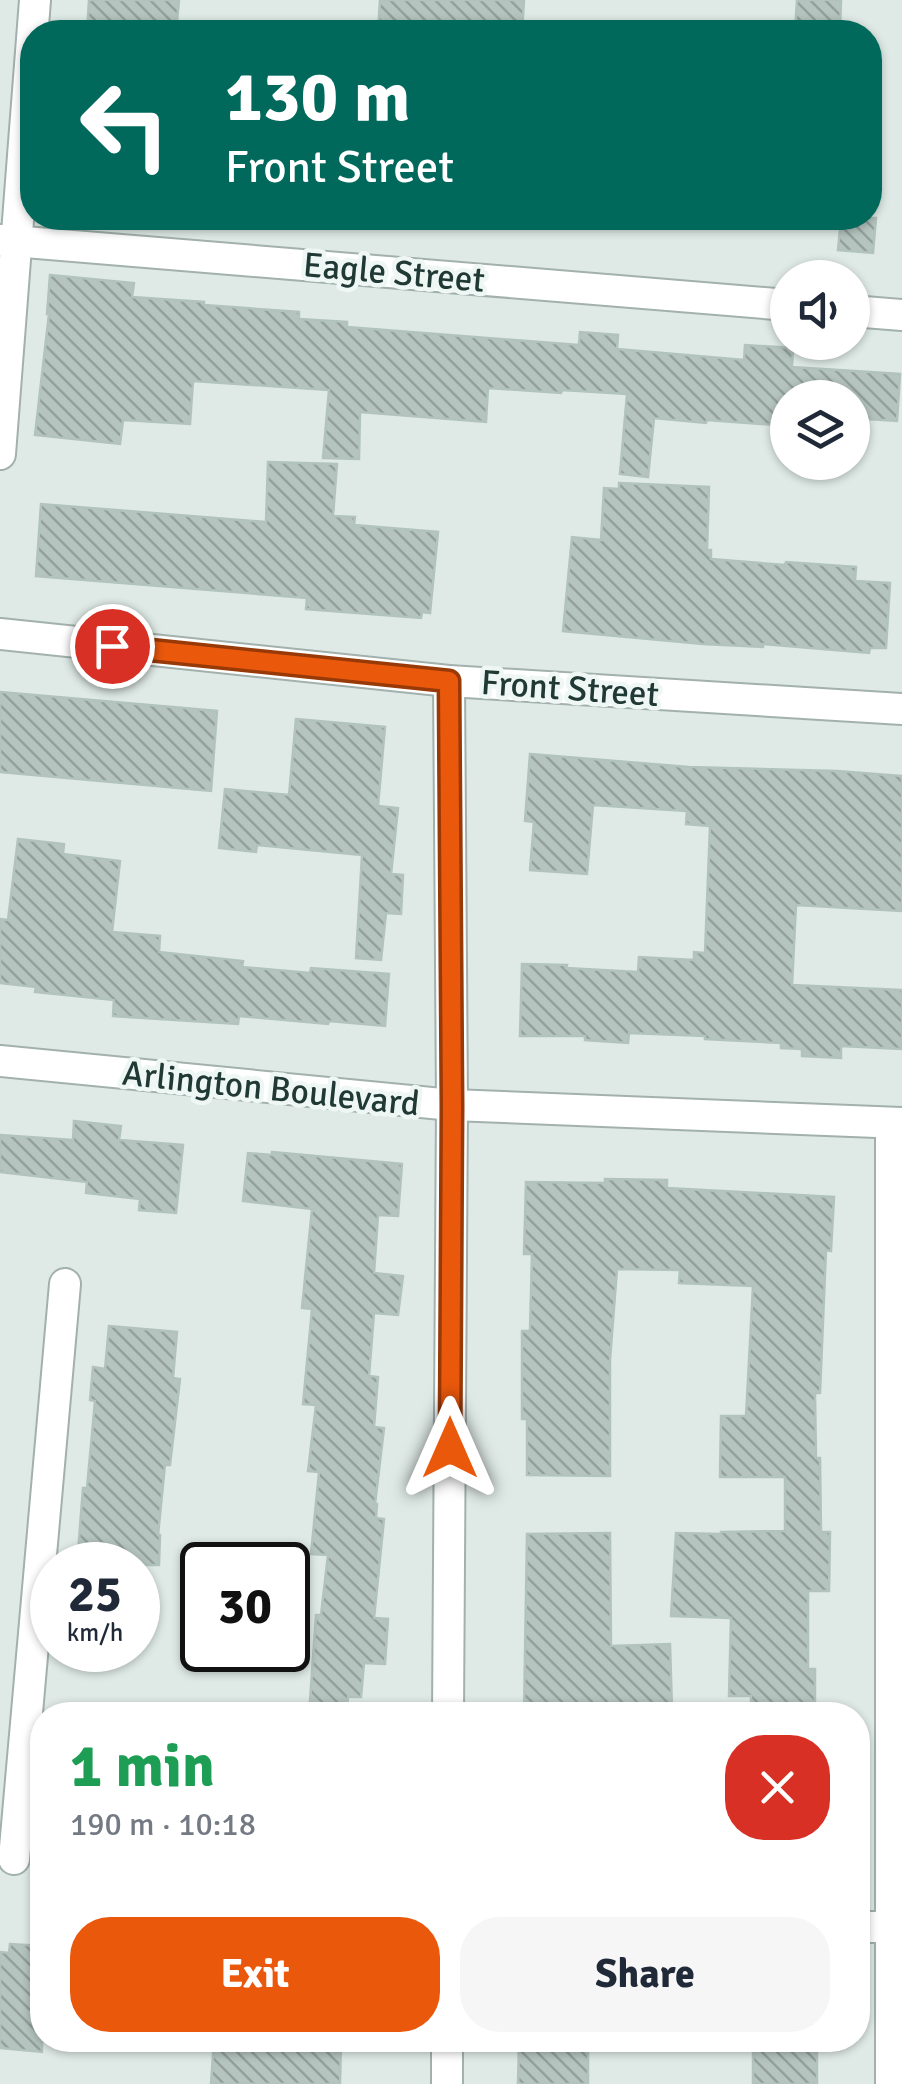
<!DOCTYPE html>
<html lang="en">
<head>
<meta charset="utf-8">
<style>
	:root { --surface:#fff; --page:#f6f6f7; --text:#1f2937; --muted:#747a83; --accent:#ea580c }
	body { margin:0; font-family:Signika,sans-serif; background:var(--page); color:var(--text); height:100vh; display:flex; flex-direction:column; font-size:38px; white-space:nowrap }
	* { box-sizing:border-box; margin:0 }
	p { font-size:32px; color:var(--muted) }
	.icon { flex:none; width:55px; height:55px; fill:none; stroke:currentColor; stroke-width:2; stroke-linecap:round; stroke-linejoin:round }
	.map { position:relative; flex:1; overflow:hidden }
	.side { position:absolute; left:30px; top:1702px; width:840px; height:350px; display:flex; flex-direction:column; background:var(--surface); border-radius:40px; box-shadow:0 2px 8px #0004 }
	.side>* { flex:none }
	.top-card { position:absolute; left:20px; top:20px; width:862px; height:210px; border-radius:40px; box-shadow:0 2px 8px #0004; background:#00695c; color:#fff; overflow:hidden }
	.buttons { position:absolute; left:770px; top:260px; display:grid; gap:20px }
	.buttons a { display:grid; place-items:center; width:100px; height:100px; border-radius:50%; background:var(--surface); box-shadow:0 2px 8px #0004; font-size:50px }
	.speed { position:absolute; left:30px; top:1542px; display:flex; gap:20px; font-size:50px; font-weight:700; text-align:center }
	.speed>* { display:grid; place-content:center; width:130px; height:130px; border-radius:50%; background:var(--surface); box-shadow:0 2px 8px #0004; line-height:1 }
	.speed small { font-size:25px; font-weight:400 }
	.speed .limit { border:5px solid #111; border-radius:15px; background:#fff; color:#111 }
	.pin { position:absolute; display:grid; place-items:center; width:85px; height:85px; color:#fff; margin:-42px; border:5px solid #fff; border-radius:50%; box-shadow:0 2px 10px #0007 }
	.me { position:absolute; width:110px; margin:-55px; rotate:0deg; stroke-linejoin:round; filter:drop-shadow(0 0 8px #0008) }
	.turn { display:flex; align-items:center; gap:35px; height:210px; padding:0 40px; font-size:45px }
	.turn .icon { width:130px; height:130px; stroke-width:2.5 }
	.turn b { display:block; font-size:70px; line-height:85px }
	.round { display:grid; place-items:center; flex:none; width:105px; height:105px; border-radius:40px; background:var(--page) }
	.headline { display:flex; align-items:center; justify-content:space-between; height:170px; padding:0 40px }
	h1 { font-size:60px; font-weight:700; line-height:75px; color:#1e9e55 }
	.cta { display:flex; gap:20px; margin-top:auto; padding:20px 40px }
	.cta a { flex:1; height:115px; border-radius:40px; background:var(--accent); color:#fff; font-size:40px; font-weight:700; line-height:115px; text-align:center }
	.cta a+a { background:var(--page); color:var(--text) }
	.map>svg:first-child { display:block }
	.building { fill:url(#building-back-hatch); stroke:#b2c3be; stroke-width:2.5 }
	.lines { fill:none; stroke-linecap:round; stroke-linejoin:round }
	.minor-casing { stroke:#a2b1ad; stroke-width:34 }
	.minor { stroke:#fff; stroke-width:30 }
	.route-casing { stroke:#983908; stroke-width:25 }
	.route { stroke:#ea580c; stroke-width:18 }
	.labels { text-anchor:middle; stroke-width:9; stroke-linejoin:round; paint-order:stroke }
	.street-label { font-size:35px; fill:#213935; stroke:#eff7f4 }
</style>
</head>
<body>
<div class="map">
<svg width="902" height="2084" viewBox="0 0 902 2084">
	<defs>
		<pattern id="building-back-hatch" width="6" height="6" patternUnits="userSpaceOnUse" patternTransform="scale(2.5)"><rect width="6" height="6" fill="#b5c4bf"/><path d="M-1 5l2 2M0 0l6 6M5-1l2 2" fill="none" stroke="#93a09c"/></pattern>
	</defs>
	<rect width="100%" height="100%" fill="#dfeae6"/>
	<g class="building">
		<polygon points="89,0 179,0 176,32 87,32"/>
		<polygon points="380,0 524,0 522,32 378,32"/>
		<polygon points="797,0 841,0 840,32 795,32"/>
		<polygon points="841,218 876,218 873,253 838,250"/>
		<polygon points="50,275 134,283 132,297 204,302 204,305 299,312 299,319 347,322 347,327 579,345 580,332 618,335 617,349 744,360 745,345 793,348 792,367 900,374 897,421 852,418 852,398 788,398 788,426 707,420 706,423 654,418 648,477 620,474 627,394 562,390 561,393 488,388 486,422 360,412 359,459 323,458 329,390 193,381 190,424 123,420 120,444 35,435 49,314 47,314"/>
		<polygon points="268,462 337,464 333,516 355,517 354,525 438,532 430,613 422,612 421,618 306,609 307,598 36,576 41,504 266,522"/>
		<polygon points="619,483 709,487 707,550 711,550 711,559 785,565 786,562 856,567 855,581 890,583 886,648 870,648 869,653 763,644 763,647 703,644 563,631 572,537 601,540 604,488 619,489"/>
		<polygon points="0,692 217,711 211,791 0,772"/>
		<polygon points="296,719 385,727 378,806 398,808 391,874 403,875 401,914 386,913 381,960 356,958 362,855 257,845 256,852 219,848 225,789 289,795"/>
		<polygon points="530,754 689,767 837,771 902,776 902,911 796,905 792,985 902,990 902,1049 841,1046 841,1058 802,1056 802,1049 781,1048 781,1043 705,1039 705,1036 629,1033 628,1043 585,1040 585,1036 520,1036 522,964 567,965 566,968 638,972 639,957 694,960 694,952 705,953 710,826 686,824 687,811 593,805 587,874 530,870 534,822 525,821"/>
		<polygon points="18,839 64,844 63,854 120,861 112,932 160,936 159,952 243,961 242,967 310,973 311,968 389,974 385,1026 329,1021 328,1024 239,1016 238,1024 113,1016 114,1000 35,992 36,987 0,983 0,919 8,920"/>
		<polygon points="74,1121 121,1126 119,1140 183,1145 176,1213 139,1210 140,1199 86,1193 87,1182 0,1172 0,1135 73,1140"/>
		<polygon points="272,1152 402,1164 398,1216 378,1215 374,1273 403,1276 398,1315 374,1313 369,1376 378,1377 374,1427 384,1428 375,1504 377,1504 376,1518 384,1519 374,1618 388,1619 385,1664 364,1663 361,1697 348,1697 346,1715 309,1715 316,1615 321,1615 328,1555 311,1554 319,1472 308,1471 316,1405 303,1404 312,1309 302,1308 312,1209 243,1201 248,1153 272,1155"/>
		<polygon points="605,1179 667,1180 667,1188 834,1197 831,1251 826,1250 820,1393 815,1393 816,1458 820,1458 821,1532 830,1532 829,1591 808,1591 808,1669 815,1669 815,1715 751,1715 751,1696 729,1696 731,1618 671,1616 676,1533 721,1534 721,1532 785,1531 785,1477 720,1477 721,1416 746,1416 753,1286 679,1283 680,1270 617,1269 610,1360 610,1476 527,1475 527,1419 522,1419 522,1331 530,1331 532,1254 524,1254 526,1182 605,1183"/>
		<polygon points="109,1326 177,1332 173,1378 180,1379 170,1465 165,1465 158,1535 160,1535 159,1565 77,1565 83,1488 87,1488 95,1401 90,1400 93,1367 105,1369"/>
		<polygon points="610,1533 611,1646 670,1644 672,1709 608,1710 608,1715 524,1715 527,1534"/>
		<polygon points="10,1944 42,1946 42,2052 0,2048 0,1952 9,1953"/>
		<polygon points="214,2040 341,2040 340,2084 211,2084"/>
		<polygon points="519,2040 588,2040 588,2084 518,2084"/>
		<rect x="753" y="2040" width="64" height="44"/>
	</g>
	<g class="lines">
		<defs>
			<g id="minor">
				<polyline points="0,240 788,305"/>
				<polyline points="852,311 902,315"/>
				<polyline points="0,454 35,0"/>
				<polyline points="0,634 449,681 902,709"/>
				<polyline points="0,1061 452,1105 902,1123"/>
				<polyline points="448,1715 452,1105 449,681"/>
				<polyline points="14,1859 65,1284"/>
				<polyline points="858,1927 902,1927"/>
				<polyline points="447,2040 447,2084"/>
				<polyline points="891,2084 891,1123"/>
			</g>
		</defs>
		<use href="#minor" class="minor-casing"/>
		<use href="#minor" class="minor"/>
	</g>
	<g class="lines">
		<defs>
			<polyline id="route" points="112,646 449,681 452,1106 450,1448"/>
		</defs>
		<use href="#route" class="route-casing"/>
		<use href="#route" class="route"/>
	</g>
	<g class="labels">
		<g class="street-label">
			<text transform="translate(394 272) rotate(5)" y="12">Eagle Street</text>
			<text transform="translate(570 688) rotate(4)" y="12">Front Street</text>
			<text transform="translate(271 1088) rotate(6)" y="12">Arlington Boulevard</text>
		</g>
	</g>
</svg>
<div class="buttons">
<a><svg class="icon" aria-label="sound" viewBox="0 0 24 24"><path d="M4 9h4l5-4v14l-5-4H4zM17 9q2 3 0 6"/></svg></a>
<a><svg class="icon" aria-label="layers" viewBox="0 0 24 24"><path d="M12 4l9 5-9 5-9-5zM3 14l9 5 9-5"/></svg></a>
</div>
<div class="speed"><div>25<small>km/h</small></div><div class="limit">30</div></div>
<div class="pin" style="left:112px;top:646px;background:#d93025"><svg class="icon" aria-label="arrive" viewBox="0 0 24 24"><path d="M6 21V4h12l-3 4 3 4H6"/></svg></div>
<svg class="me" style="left:450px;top:1448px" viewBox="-20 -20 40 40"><path d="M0-17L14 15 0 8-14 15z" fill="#ea580c" stroke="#fff" stroke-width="4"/></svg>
<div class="top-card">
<div class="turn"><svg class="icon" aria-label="left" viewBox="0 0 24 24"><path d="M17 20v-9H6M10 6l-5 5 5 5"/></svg><div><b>130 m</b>Front Street</div></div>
</div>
<section class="side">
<div class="headline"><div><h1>1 min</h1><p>190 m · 10:18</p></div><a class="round" style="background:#d93025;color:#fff"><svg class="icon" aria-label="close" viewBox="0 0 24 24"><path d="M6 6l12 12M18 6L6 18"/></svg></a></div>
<div class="cta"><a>Exit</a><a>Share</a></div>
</section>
</div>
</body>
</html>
